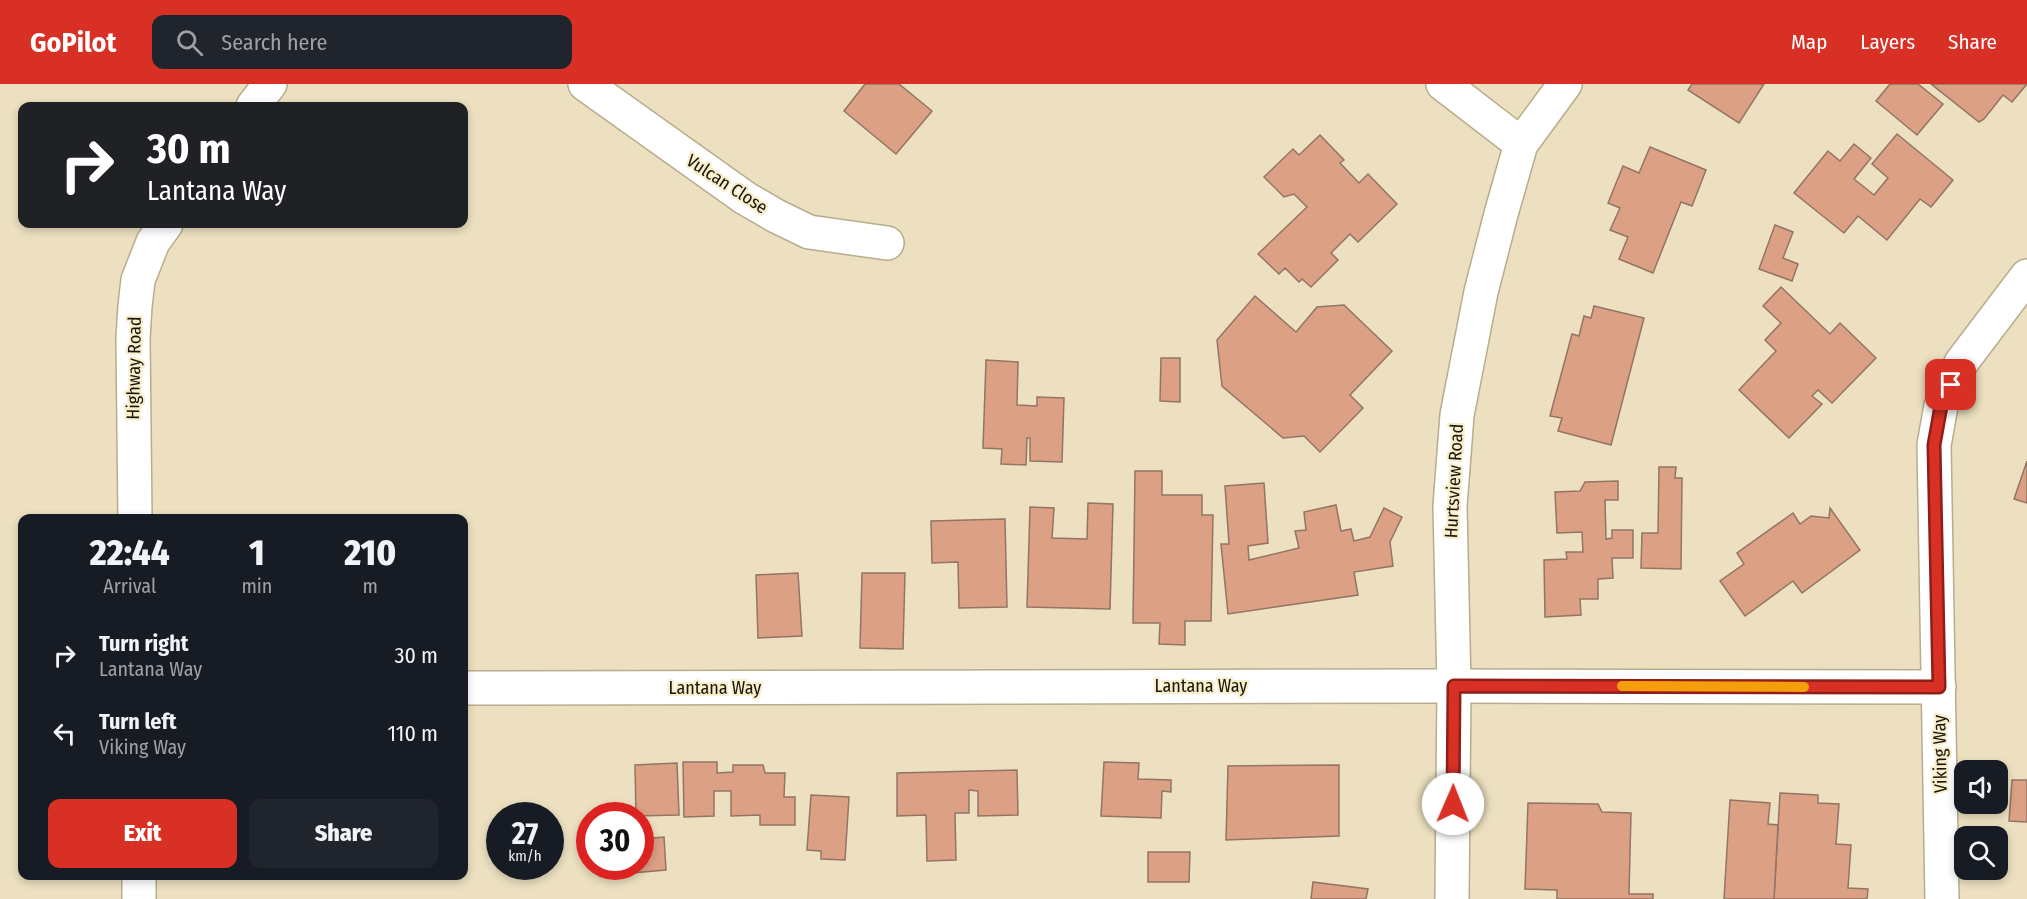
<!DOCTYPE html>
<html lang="en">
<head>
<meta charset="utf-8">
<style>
	:root { --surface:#171b24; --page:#20242c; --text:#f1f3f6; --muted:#9ea1a6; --accent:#d93025 }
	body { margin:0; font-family:"Fira Sans Condensed",sans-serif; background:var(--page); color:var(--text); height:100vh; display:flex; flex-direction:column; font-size:22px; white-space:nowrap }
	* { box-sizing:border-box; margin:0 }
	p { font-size:20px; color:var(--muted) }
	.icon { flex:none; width:33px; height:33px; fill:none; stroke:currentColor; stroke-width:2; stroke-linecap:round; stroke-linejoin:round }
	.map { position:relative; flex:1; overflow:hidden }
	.panel { position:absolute; left:18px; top:430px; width:450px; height:366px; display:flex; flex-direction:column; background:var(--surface); border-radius:12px; box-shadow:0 3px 9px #0003 }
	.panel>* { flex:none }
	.guide { position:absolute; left:18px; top:18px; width:450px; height:126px; border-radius:12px; box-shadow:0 3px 9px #0003; background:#202124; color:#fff; overflow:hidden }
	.buttons { position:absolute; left:1954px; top:676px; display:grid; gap:12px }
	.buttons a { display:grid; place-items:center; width:54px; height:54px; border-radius:12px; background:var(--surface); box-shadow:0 3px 9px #0003; font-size:30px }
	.speed { position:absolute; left:486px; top:718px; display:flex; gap:12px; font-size:30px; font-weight:700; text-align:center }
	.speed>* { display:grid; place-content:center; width:78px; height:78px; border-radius:50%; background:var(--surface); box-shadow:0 3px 9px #0003; line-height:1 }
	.speed small { font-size:15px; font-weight:400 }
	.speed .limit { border:9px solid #d22; background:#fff; color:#111 }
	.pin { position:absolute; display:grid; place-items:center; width:51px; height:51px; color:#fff; margin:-26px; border-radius:12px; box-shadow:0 3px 9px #0006 }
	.me { position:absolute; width:66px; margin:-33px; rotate:1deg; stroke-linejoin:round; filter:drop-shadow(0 0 4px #0008) }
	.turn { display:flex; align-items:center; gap:21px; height:126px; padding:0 30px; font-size:27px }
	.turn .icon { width:78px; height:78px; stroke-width:2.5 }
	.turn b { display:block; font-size:42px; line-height:51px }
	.eta { display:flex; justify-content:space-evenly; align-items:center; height:102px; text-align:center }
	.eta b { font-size:36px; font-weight:800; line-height:42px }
	.primary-button { display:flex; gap:12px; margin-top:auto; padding:12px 30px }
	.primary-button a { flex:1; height:69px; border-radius:12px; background:var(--accent); color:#fff; font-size:24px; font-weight:800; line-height:69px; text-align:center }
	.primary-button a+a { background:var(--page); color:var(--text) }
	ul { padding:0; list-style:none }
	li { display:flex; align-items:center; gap:18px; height:78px; padding:0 30px }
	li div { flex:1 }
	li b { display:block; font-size:22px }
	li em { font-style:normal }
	header { display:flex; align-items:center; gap:36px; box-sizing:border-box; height:84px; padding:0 30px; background:var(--accent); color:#fff }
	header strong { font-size:28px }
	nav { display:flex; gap:33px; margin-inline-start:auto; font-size:21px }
	.search { width:420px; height:54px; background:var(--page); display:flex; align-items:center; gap:15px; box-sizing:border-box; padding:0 21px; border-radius:12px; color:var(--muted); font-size:22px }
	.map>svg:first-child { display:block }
	.building { fill:#dca185; stroke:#937465; stroke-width:1.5 }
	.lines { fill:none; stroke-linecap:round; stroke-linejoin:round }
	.minor-casing { stroke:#b7ac8c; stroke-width:36 }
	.minor { stroke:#fff; stroke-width:33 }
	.route-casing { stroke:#8d1f18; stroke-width:15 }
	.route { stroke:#d93025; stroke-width:10 }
	.slow { stroke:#f59e0b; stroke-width:10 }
	.labels { text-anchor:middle; stroke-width:4.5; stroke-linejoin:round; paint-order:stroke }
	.street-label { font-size:18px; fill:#191509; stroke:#f9eecc }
</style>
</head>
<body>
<header>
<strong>GoPilot</strong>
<div class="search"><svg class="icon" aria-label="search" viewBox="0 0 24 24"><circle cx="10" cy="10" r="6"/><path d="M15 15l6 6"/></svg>Search here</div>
<nav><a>Map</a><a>Layers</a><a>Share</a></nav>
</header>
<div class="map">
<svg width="2027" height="815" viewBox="0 0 2027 815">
	<rect width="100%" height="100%" fill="#ece0c0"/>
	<g class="building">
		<polygon points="865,0 899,0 932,27 896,70 844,27"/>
		<polygon points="1692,0 1764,0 1739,39 1688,6"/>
		<polygon points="1890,0 1918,0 1943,20 1917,51 1876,17"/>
		<polygon points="1931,0 2027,0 2012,18 2003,11 1984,35 1979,38"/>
		<polygon points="1897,50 1953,96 1931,123 1920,115 1887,156 1858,132 1844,149 1794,109 1828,67 1840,77 1854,60 1871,74 1854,95 1874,111 1888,94 1872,80"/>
		<polygon points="1320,51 1344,76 1340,79 1359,99 1368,90 1397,120 1358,158 1350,150 1331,169 1338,176 1311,203 1302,195 1299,198 1285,184 1279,190 1258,170 1307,123 1294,110 1284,113 1264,93 1293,65 1299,71"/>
		<polygon points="1650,63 1706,86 1692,122 1681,118 1653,189 1619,175 1628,153 1610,146 1620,124 1608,119 1623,82 1639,89"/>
		<polygon points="1775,141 1793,148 1783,174 1798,180 1792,197 1759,185"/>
		<polygon points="1781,203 1830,250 1840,239 1876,274 1832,319 1818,306 1812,312 1822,320 1789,354 1739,306 1776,267 1765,256 1781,239 1763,222"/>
		<polygon points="1255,212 1296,248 1317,223 1344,221 1392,267 1350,311 1363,324 1320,368 1304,352 1283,354 1222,302 1217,256"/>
		<polygon points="1594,222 1644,234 1611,361 1558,347 1562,334 1550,332 1572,250 1579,252 1584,232 1591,234"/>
		<polygon points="1161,274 1180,274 1180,318 1160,317"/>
		<polygon points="986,276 1018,278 1017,321 1037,322 1037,313 1064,314 1062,378 1030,377 1030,354 1027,354 1026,381 1001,380 1002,365 983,364"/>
		<polygon points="2027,377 2027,419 2014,415"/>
		<polygon points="1659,383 1676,383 1675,394 1682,394 1681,485 1641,484 1642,449 1658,449"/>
		<polygon points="1135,387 1162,387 1162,411 1202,411 1202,431 1213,431 1211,537 1185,537 1185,561 1159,560 1160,539 1133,539"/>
		<polygon points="1618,397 1618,416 1605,416 1606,455 1612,454 1612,446 1633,446 1633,474 1612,474 1613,494 1598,495 1598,515 1580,515 1581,531 1545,533 1544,476 1567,475 1566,468 1583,468 1582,448 1557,449 1555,408 1580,407 1585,398"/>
		<polygon points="1264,399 1268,459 1248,462 1249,476 1299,464 1295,447 1306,446 1304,428 1336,421 1341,447 1351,445 1354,457 1370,453 1384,424 1402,433 1390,458 1393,482 1354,488 1358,511 1228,530 1221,460 1229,460 1225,402"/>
		<polygon points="1088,419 1113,420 1110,525 1027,523 1030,423 1054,424 1052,454 1087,455"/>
		<polygon points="1830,424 1860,466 1802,509 1793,497 1745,532 1720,497 1744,480 1737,469 1793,429 1800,440 1811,432 1829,434"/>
		<polygon points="1005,435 1007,523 959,524 958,478 932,479 931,437"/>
		<polygon points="798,489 802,552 758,554 756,491"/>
		<polygon points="862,489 905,489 903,565 860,564"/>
		<polygon points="683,678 717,678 717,689 733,688 733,681 763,681 765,689 785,689 784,713 795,713 795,741 760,741 760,731 731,732 731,707 714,707 714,732 684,733"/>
		<polygon points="1104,678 1139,679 1138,695 1171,696 1171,708 1162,707 1161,734 1101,732"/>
		<polygon points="677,679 679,731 636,732 635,681"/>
		<polygon points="1339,681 1339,752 1226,756 1228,682"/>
		<polygon points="1017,686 1018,731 978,732 978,707 969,706 969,729 955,729 956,776 927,777 926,731 897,732 897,689"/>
		<polygon points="2012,696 2027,696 2027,738 2009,737"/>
		<polygon points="1780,709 1818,711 1818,719 1839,720 1836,760 1851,761 1848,804 1868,805 1867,815 1774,815"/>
		<polygon points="811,711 849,713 845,776 821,775 821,767 807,766"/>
		<polygon points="1730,716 1770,719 1768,740 1778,741 1774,815 1724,815"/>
		<polygon points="1528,719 1598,720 1602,728 1631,729 1629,810 1653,810 1653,815 1557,815 1557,806 1525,805"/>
		<polygon points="664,753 666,786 632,789 632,783 640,783 640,755"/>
		<polygon points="1148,768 1190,768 1189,798 1148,798"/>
		<polygon points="1313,798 1368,805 1366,815 1311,815"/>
	</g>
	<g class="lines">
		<defs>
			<g id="minor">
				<polyline points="585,0 745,114 776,132 809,148 887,159"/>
				<polyline points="1443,0 1521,60"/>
				<polyline points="253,22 270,0"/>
				<polyline points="135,435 133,254 135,222 138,196 153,158 166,140"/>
				<polyline points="464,604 1454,602 1939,603"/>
				<polyline points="139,792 139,815"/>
				<polyline points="1452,815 1454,602 1450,422 1457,331 1481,208 1501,130 1521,60 1565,0"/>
				<polyline points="1942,815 1934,361 1941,322 1961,279 2027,192"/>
			</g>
		</defs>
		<use href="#minor" class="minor-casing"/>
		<use href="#minor" class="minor"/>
	</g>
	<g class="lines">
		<defs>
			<polyline id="route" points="1453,720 1454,602 1939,603 1934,361 1941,322 1951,301"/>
		</defs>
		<use href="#route" class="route-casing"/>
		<use href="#route" class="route"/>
		<polyline class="slow" points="1622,602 1804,603"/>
	</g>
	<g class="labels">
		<g class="street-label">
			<text transform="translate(727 100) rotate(33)" y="6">Vulcan Close</text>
			<text transform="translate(134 284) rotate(-89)" y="6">Highway Road</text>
			<text transform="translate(1454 397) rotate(-87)" y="6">Hurtsview Road</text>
			<text x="1201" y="608">Lantana Way</text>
			<text x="715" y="610">Lantana Way</text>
			<text transform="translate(1940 670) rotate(-91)" y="6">Viking Way</text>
		</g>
	</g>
</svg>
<div class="buttons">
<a><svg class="icon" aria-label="sound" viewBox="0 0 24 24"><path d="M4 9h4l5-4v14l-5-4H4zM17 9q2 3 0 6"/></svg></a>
<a><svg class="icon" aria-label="search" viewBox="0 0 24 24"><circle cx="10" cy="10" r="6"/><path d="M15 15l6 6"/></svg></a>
</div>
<div class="speed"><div>27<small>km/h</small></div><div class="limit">30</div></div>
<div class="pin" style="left:1951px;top:301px;background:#d93025"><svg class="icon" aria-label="arrive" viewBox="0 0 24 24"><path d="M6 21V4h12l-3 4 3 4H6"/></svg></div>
<svg class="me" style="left:1453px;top:720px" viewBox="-20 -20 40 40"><circle r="19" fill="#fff"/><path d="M0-13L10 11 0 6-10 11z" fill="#d93025"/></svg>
<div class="guide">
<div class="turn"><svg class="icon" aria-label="right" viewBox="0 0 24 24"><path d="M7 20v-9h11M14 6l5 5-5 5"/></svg><div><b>30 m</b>Lantana Way</div></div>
</div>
<section class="panel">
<div class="eta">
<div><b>22:44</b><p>Arrival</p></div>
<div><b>1</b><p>min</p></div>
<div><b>210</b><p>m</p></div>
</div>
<ul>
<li><svg class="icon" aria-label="right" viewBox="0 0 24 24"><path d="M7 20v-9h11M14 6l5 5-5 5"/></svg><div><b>Turn right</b><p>Lantana Way</p></div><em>30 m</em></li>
<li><svg class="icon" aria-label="left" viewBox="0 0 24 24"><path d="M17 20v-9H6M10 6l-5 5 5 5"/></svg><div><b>Turn left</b><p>Viking Way</p></div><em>110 m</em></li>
</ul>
<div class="primary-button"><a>Exit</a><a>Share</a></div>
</section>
</div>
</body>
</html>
